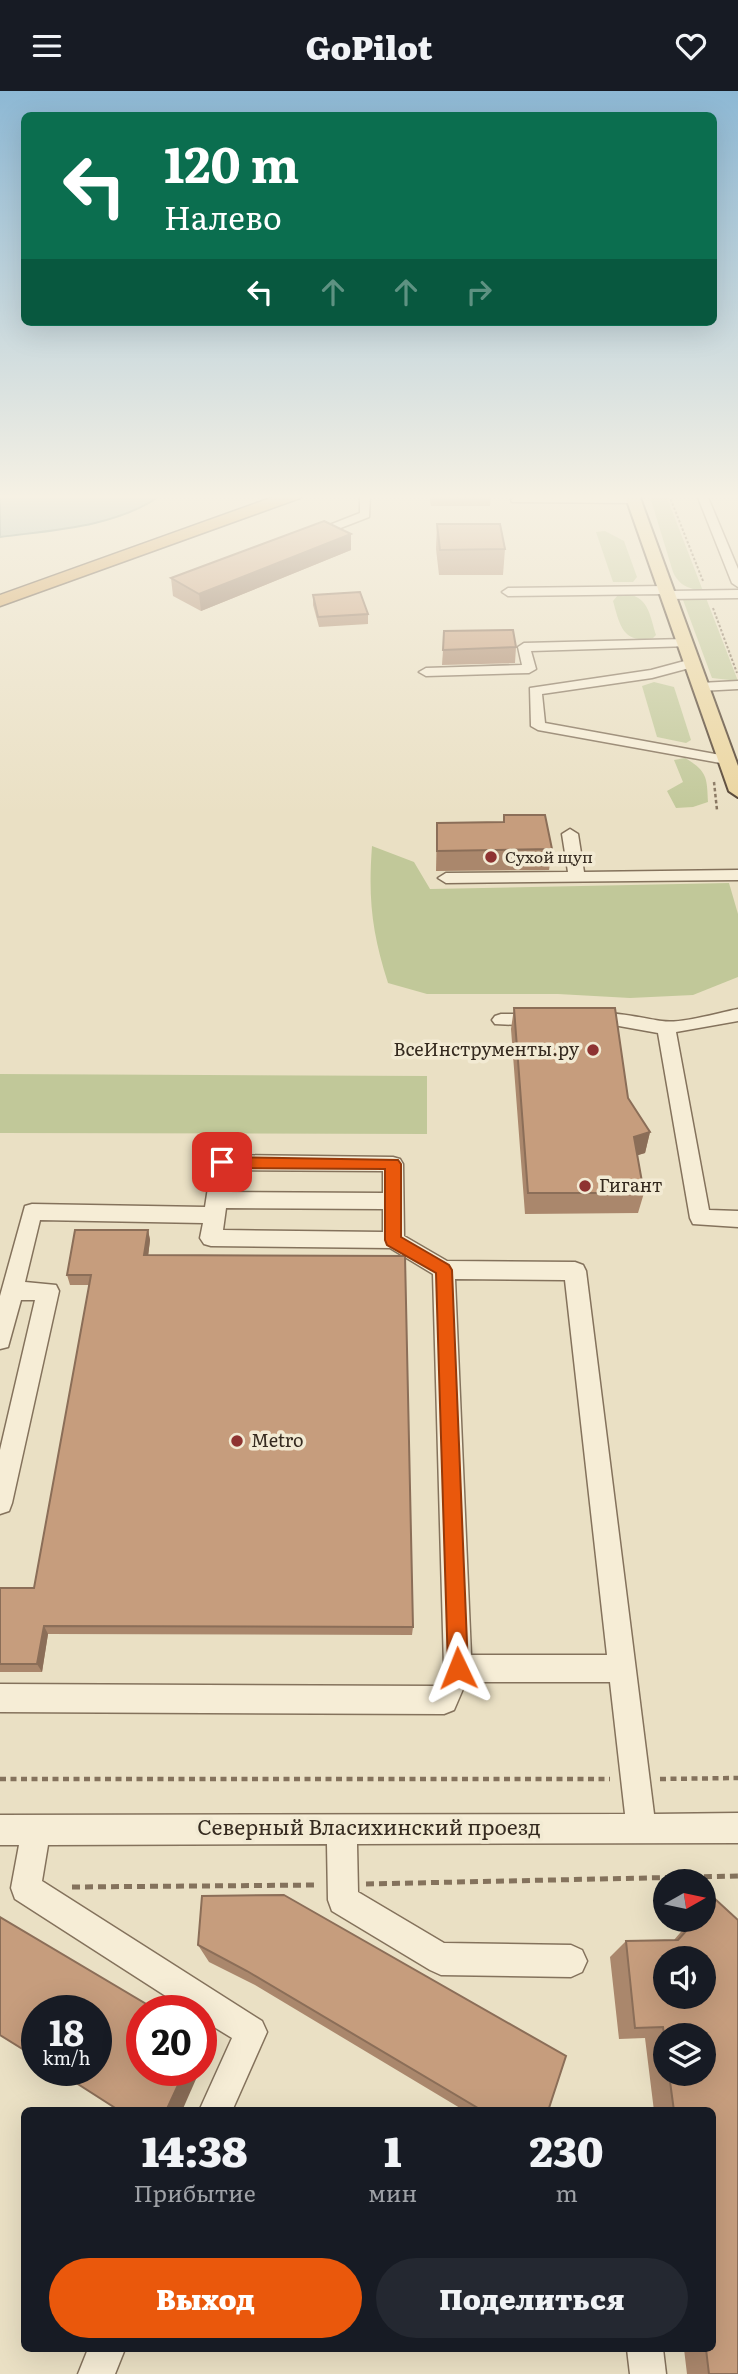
<!DOCTYPE html>
<html lang="ru">
<head>
<meta charset="utf-8">
<style>
	:root { --surface:#171b24; --page:#242831; --text:#f1f3f6; --muted:#9ea1a6; --accent:#ea580c }
	body { margin:0; font-family:Literata,serif; background:var(--page); color:var(--text); height:100vh; display:flex; flex-direction:column; font-size:26px; white-space:nowrap }
	* { box-sizing:border-box; margin:0 }
	p { font-size:23px; color:var(--muted) }
	.icon { flex:none; width:38px; height:38px; fill:none; stroke:currentColor; stroke-width:2; stroke-linecap:round; stroke-linejoin:round }
	.map { position:relative; flex:1; overflow:hidden }
	.panel { position:absolute; left:21px; top:2016px; width:695px; height:245px; display:flex; flex-direction:column; background:var(--surface); border-radius:10px; box-shadow:0 7px 28px #0002 }
	.panel>* { flex:none }
	.guide { position:absolute; left:21px; top:21px; width:696px; height:214px; border-radius:10px; box-shadow:0 7px 28px #0002; background:#0b6e4f; color:#fff; overflow:hidden }
	.needle { width:46px; rotate:81deg }
	.tools { position:absolute; left:653px; top:1778px; display:grid; gap:14px }
	.tools a { display:grid; place-items:center; width:63px; height:63px; border-radius:50%; background:var(--surface); box-shadow:0 7px 28px #0002; font-size:35px }
	.speed { position:absolute; left:21px; top:1904px; display:flex; gap:14px; font-size:35px; font-weight:700; text-align:center }
	.speed>* { display:grid; place-content:center; width:91px; height:91px; border-radius:50%; background:var(--surface); box-shadow:0 7px 28px #0002; line-height:1 }
	.speed small { font-size:18px; font-weight:400 }
	.speed .limit { border:10px solid #d22; background:#fff; color:#111 }
	.pin { position:absolute; display:grid; place-items:center; width:60px; height:60px; color:#fff; margin:-30px; border-radius:14px; box-shadow:0 4px 10px #0006 }
	.me { position:absolute; width:77px; margin:-38px; rotate:358deg; stroke-linejoin:round; filter:drop-shadow(0 0 5px #0008) }
	.turn { display:flex; align-items:center; gap:24px; height:147px; padding:0 28px; font-size:32px }
	.turn .icon { width:91px; height:91px; stroke-width:2.5 }
	.turn b { display:block; font-size:49px; line-height:60px }
	.lanes { display:flex; align-items:center; height:66px; padding:0 28px; background:#0003; justify-content:center; gap:35px; direction:ltr }
	.lanes .off { opacity:.35 }
	.eta { display:flex; justify-content:space-evenly; align-items:center; height:119px; text-align:center }
	.eta b { font-size:42px; font-weight:800; line-height:49px }
	.button { display:flex; gap:14px; margin-top:auto; padding:14px 28px }
	.button a { flex:1; height:80px; border-radius:42px; background:var(--accent); color:#fff; font-size:28px; font-weight:800; line-height:80px; text-align:center }
	.button a+a { background:var(--page); color:var(--text) }
	header { display:flex; justify-content:space-between; align-items:center; height:91px; padding:0 28px; background:var(--surface); font-size:32px; font-weight:800 }
	.map>svg:first-child { display:block }
	.green { fill:#c1c899 }
	.water { fill:#a6beb7; stroke:#6d8b85; stroke-width:2 }
	.lines { fill:none; stroke-linecap:round; stroke-linejoin:round }
	.minor-casing { stroke:#84725c; stroke-width:3 }
	.major-casing { stroke:#524130; stroke-width:4 }
	.highway-casing { stroke:#524130; stroke-width:3 }
	.path-far3 { stroke:#84725c; stroke-width:2; stroke-dasharray:2.5 2; stroke-linecap:butt }
	.path-far2 { stroke:#84725c; stroke-width:2.5; stroke-dasharray:3.5 2.5; stroke-linecap:butt }
	.path-far1 { stroke:#84725c; stroke-width:4.5; stroke-dasharray:6 4.5; stroke-linecap:butt }
	.path { stroke:#84725c; stroke-width:5; stroke-dasharray:8 5; stroke-linecap:butt }
	.minor { fill:#f6edd6; fill-rule:evenodd }
	.major { fill:#ebd59f; fill-rule:evenodd }
	.highway { fill:#d3a25b; fill-rule:evenodd }
	.wall { fill:#aa876c; fill-rule:evenodd }
	.shaded-wall { fill:#8b6e58 }
	.building { fill:#c69d7d; stroke:#8b6e58; stroke-width:2; fill-rule:evenodd }
	.route { fill:#ea580c; stroke:#983908; stroke-width:2 }
	.poi-dot { fill:#8e3331; stroke:#f2ead3; stroke-width:2.5 }
	.labels { text-anchor:middle; stroke-width:7; stroke-linejoin:round; paint-order:stroke }
	.far-poi-label { font-size:16px; fill:#352a1f; stroke:#f2ead3; text-anchor:start }
	.poi-label { font-size:18px; fill:#352a1f; stroke:#f2ead3; text-anchor:start }
	.near-street-label { font-size:21px; fill:#352a1f; stroke:#f2ead3 }
</style>
</head>
<body>
<header><svg class="icon" aria-label="menu" viewBox="0 0 24 24"><path d="M4 6h16M4 12h16M4 18h16"/></svg>GoPilot<svg class="icon" aria-label="heart" viewBox="0 0 24 24"><path d="M12 20l-8-8c-3-5 5-10 8-4 3-6 11-1 8 4z"/></svg></header>
<div class="map">
<svg width="738" height="2283" viewBox="0 0 738 2283">
	<rect width="100%" height="100%" fill="#eae0c4"/>
	<g class="green">
		<path d="M666,404l37,96c-13,-2 -24,-5 -30,-19l-22,-72 5,-4z"/>
		<polygon points="605,440 624,450 637,486 633,491 613,491 596,441"/>
		<path d="M628,503c21,4 22,22 28,41l-3,3c-30,6 -33,-12 -40,-37l5,-6z"/>
		<polygon points="689,507 706,507 738,590 712,587 683,509"/>
		<polygon points="654,591 674,596 691,649 686,652 657,646 642,595"/>
		<path d="M685,667c22,13 22,19 23,44l-15,5 -17,1 -9,-17 16,-9 -9,-22z"/>
		<path d="M372,755l42,16 16,27 299,-6 9,31v63l-45,18 -63,3 -72,-4h-131l-39,-11c-16,-50 -20,-84 -16,-137z"/>
		<polygon points="0,983 427,985 427,1043 0,1042"/>
	</g>
	<path class="water" d="M0,404h159l1,1c-45,31 -107,34 -160,41z"/>
	<g class="lines">
		<defs>
			<g id="minor">
				<polygon points="360,404 370,404 369,426 312,448 304,448 304,444 360,422"/>
				<polygon points="697,404 707,404 738,478 738,496 732,492"/>
				<polygon points="516,406 634,406 639,409 634,412 512,411 511,409"/>
				<polygon points="666,495 670,496 671,500 738,499 738,507 668,508 664,507 663,503 508,505 502,501 508,497"/>
				<polygon points="685,548 690,549 690,555 531,560 536,578 529,582 426,585 419,581 426,577 522,574 518,556 524,552"/>
				<polygon points="692,568 697,569 697,575 652,587 542,603 545,632 726,665 733,669 731,672 726,673 538,639 531,635 530,597 651,579"/>
				<polygon points="738,590 738,598 700,600 693,596 700,592"/>
				<polygon points="570,738 578,743 584,781 738,779 738,789 446,792 438,787 446,782 568,781 562,743"/>
				<path d="M738,918v12l-62,11 33,178 29,1v16l-45,-3 -3,-6 -32,-185 -39,-7h-28l-9,-6c11,-15 63,-1 80,1 20,3 55,-8 76,-12z"/>
				<polygon points="501,923 541,923 550,929 541,935 495,933 492,929 495,925"/>
				<path d="M222,1064l171,2 7,2 3,5 1,72 43,25 128,1 8,3 3,6 68,543 84,-1v30l-381,1 1,48 86,51 127,2 11,5 5,11 -5,11 -11,5 -130,-2 -11,-5 -98,-59 -4,-11 -1,-56 -279,1 -6,36 220,140 5,11 -35,79h-33l33,-73 -31,-19v-8h-12l-174,-112 -4,-11 8,-43h-19v-30l625,-1 -15,-132h-144l-12,28 -10,4 -444,-2v-28l436,2 8,-19 -11,-393 -43,-26 -179,-2 -7,-2 -4,-6 3,-15 -163,-3 -15,62 31,3 3,6 -47,212 -3,8 -9,3v-64l35,-150h-14l-13,47 -8,2v-53l25,-90 7,-2 173,3 7,-45 3,-5zM231,1079l152,1v22l-155,-1zM226,1117l157,1v23l-160,-2zM455,1188l110,1 42,375h-136z"/>
				<polygon points="88,2258 125,2258 115,2283 78,2283"/>
				<polygon points="627,2258 663,2258 666,2283 630,2283"/>
			</g>
			<polygon id="major" points="625,404 639,404 738,675 738,706 729,700"/>
			<polygon id="highway" points="279,404 302,404 300,407 0,515 0,504"/>
		</defs>
		<use href="#minor" class="minor-casing"/>
		<use href="#major" class="major-casing"/>
		<use href="#highway" class="highway-casing"/>
		<g class="path-far3">
			<polyline points="669,404 703,490"/>
			<polyline points="713,517 737,582"/>
		</g>
		<polyline class="path-far2" points="714,691 717,719"/>
		<g class="path-far1">
			<polyline points="0,1688 610,1688"/>
			<polyline points="660,1688 738,1687"/>
		</g>
		<g class="path">
			<polyline points="366,1793 738,1785"/>
			<polyline points="72,1796 319,1794"/>
		</g>
		<use href="#minor" class="minor"/>
		<use href="#major" class="major"/>
		<use href="#highway" class="highway"/>
	</g>
	<g class="wall">
		<polygon points="429,404 491,404 490,415 431,415"/>
		<polygon points="437,433 505,458 503,484 439,484 436,458"/>
		<polygon points="351,443 351,459 201,520 173,505 171,487"/>
		<polygon points="313,504 368,523 368,533 319,536 313,514"/>
		<polygon points="516,556 515,572 442,574 443,559"/>
		<polygon points="437,732 552,758 549,779 436,780"/>
		<polygon points="514,917 628,1007 650,1041 645,1062 637,1064 644,1102 638,1122 525,1123 511,938"/>
		<polygon points="148,1139 150,1149 148,1164 413,1536 412,1544 48,1543 42,1581 0,1581 0,1497 34,1497 89,1194 70,1194 67,1184"/>
		<path d="M714,1807l24,476h-51l-3,-25h28v-238h-58l-9,-73 -26,1 -9,-82 16,-16 48,-1 17,-20h13v-12zM665,1944l39,39h-39z"/>
		<polygon points="198,1854 548,2020 465,2020 255,1894 209,1871"/>
	</g>
	<g class="shaded-wall">
		<polygon points="351,443 351,459 201,520 199,503"/>
		<polygon points="650,1041 645,1062 629,1067 634,1046"/>
		<polygon points="148,1139 150,1149 147,1175 144,1164"/>
		<polygon points="44,1535 48,1543 42,1581 37,1573"/>
		<polygon points="201,1946 211,1956 201,1977"/>
		<polygon points="185,1979 200,1979 182,2020 166,2020"/>
	</g>
	<g class="building">
		<polygon points="324,430 351,443 199,503 171,487"/>
		<polygon points="437,433 500,433 505,458 440,459"/>
		<polygon points="360,501 368,523 318,526 313,504"/>
		<polygon points="513,539 516,556 443,559 444,540"/>
		<polygon points="504,724 545,724 552,758 437,760 437,732 504,731"/>
		<polygon points="514,917 615,917 628,1007 650,1041 634,1046 644,1102 528,1102"/>
		<polygon points="75,1139 148,1139 144,1164 405,1165 413,1536 44,1535 37,1573 0,1573 0,1497 34,1497 91,1184 67,1184"/>
		<polygon points="284,1804 566,1965 548,2020 483,2020 247,1880 198,1854 202,1805"/>
		<path d="M714,1807l24,22v454h-29l-3,-25h6v-238h-38l-5,-37h35v-39h-39v6l-2,-14 -28,1 -9,-87 52,-1 18,-20h8v-10zM665,1867h39v39h-39z"/>
		<polygon points="0,1826 158,1920 142,1920 142,1979 185,1979 166,2020 120,2020 56,1979 96,1979 96,1920 37,1920 37,1967 0,1944"/>
	</g>
	<linearGradient id="sky" x2="0" y2="1"><stop stop-color="#8db8d4"/><stop offset="0.56" stop-color="#f6f1e4"/><stop offset="1" stop-color="#f6f1e4" stop-opacity="0"/></linearGradient>
	<rect width="738" height="724" fill="url(#sky)"/>
	<polygon class="route" points="222,1066 398,1069 401,1073 401,1146 449,1174 452,1179 468,1577 465,1585 458,1588 451,1585 448,1577 436,1182 387,1154 385,1149 385,1078 222,1077 214,1071"/>
	<g class="poi-dot">
		<circle cx="491" cy="766" r="7"/>
		<circle cx="593" cy="959" r="7"/>
		<circle cx="585" cy="1095" r="7"/>
		<circle cx="237" cy="1350" r="7"/>
	</g>
	<g class="labels">
		<g class="far-poi-label">
			<text x="505" y="772">Сухой щуп</text>
		</g>
		<g class="poi-label">
			<text x="579" y="965" text-anchor="end">ВсеИнструменты.ру</text>
			<text x="599" y="1101">Гигант</text>
			<text x="251" y="1356">Metro</text>
		</g>
		<g class="near-street-label">
			<text x="369" y="1744">Северный Власихинский проезд</text>
		</g>
	</g>
</svg>
<div class="tools">
<a><svg class="needle" viewBox="-14 -14 28 28"><path d="M0-13l5 13h-10z" fill="#e53935"/><path d="M0 13l5-13h-10z" fill="#9ea1a6"/></svg></a>
<a><svg class="icon" aria-label="sound" viewBox="0 0 24 24"><path d="M4 9h4l5-4v14l-5-4H4zM17 9q2 3 0 6"/></svg></a>
<a><svg class="icon" aria-label="layers" viewBox="0 0 24 24"><path d="M12 4l9 5-9 5-9-5zM3 14l9 5 9-5"/></svg></a>
</div>
<div class="speed"><div>18<small>km/h</small></div><div class="limit">20</div></div>
<div class="pin" style="left:222px;top:1071px;background:#d93025"><svg class="icon" aria-label="arrive" viewBox="0 0 24 24"><path d="M6 21V4h12l-3 4 3 4H6"/></svg></div>
<svg class="me" style="left:458px;top:1577px" viewBox="-20 -20 40 40"><path d="M0-17L14 15 0 8-14 15z" fill="#ea580c" stroke="#fff" stroke-width="4"/></svg>
<div class="guide">
<div class="turn"><svg class="icon" aria-label="left" viewBox="0 0 24 24"><path d="M17 20v-9H6M10 6l-5 5 5 5"/></svg><div><b>120 m</b>Налево</div></div>
<div class="lanes"><svg class="icon" aria-label="left" viewBox="0 0 24 24"><path d="M17 20v-9H6M10 6l-5 5 5 5"/></svg><svg class="icon off" aria-label="ahead" viewBox="0 0 24 24"><path d="M12 20V5M6 11l6-6 6 6"/></svg><svg class="icon off" aria-label="ahead" viewBox="0 0 24 24"><path d="M12 20V5M6 11l6-6 6 6"/></svg><svg class="icon off" aria-label="right" viewBox="0 0 24 24"><path d="M7 20v-9h11M14 6l5 5-5 5"/></svg></div>
</div>
<section class="panel">
<div class="eta">
<div><b>14:38</b><p>Прибытие</p></div>
<div><b>1</b><p>мин</p></div>
<div><b>230</b><p>m</p></div>
</div>
<div class="button"><a>Выход</a><a>Поделиться</a></div>
</section>
</div>
</body>
</html>
